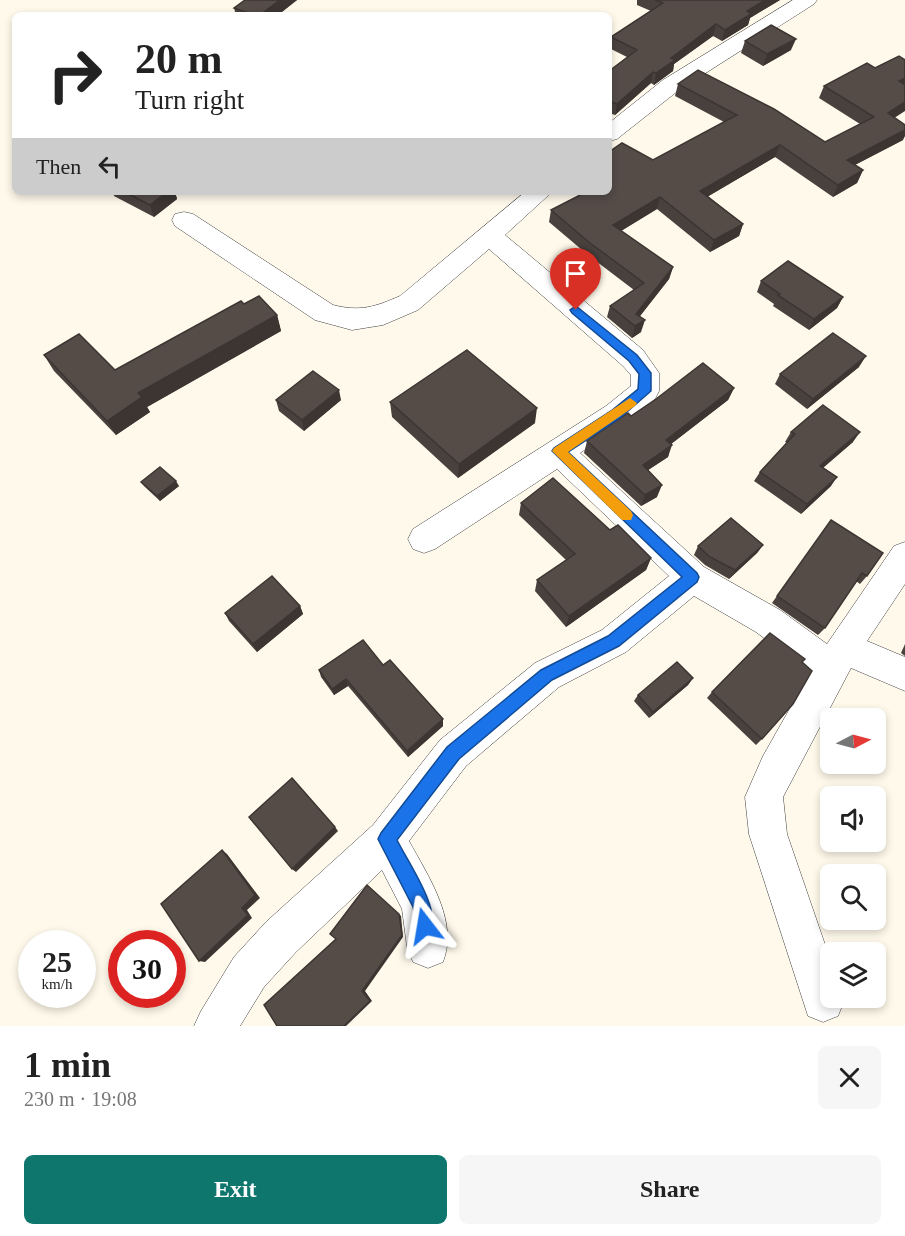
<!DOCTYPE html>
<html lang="en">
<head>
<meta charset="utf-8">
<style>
	:root { --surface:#fff; --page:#f6f6f6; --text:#222; --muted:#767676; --accent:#0f766e }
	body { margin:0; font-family:"Times New Roman",serif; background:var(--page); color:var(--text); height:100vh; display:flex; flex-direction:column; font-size:22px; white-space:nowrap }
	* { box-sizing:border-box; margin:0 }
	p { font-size:20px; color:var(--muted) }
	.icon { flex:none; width:33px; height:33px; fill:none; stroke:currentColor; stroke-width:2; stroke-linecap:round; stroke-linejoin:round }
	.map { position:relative; height:1026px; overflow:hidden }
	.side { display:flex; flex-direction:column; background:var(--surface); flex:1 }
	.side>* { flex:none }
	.top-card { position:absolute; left:12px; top:12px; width:600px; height:183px; border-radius:9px; box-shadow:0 3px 9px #0003; background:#fff; color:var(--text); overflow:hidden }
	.needle { width:39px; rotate:84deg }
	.controls { position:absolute; left:820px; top:708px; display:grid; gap:12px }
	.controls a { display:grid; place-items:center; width:66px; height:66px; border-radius:9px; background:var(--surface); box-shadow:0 3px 9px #0003; font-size:30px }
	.speed { position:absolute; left:18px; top:930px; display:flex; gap:12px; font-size:30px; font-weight:700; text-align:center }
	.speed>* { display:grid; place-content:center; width:78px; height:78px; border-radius:50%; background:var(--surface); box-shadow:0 3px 9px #0003; line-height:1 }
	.speed small { font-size:15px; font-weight:400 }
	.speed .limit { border:9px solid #d22; background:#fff; color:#111 }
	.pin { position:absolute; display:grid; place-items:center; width:51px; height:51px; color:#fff; margin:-62px -26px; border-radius:50% 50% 50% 0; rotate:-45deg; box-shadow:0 0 6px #0007 }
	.pin .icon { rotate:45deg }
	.me { position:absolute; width:66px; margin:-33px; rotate:346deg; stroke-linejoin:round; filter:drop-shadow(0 0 4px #0008) }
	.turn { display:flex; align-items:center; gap:21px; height:126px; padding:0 24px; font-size:27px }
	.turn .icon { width:78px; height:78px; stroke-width:2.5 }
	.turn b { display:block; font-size:42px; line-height:51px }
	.then { display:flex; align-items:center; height:57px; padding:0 24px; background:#0003; gap:12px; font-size:22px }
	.round { display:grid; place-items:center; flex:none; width:63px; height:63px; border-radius:9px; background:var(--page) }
	.headline { display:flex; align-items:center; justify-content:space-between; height:102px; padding:0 24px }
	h1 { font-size:36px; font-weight:700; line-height:45px }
	.cta { display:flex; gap:12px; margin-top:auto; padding:12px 24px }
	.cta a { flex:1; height:69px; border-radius:9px; background:var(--accent); color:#fff; font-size:24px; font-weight:700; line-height:69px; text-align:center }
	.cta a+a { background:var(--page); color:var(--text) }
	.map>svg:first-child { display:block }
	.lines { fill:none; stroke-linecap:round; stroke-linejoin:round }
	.minor-casing { stroke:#3f3f3f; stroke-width:1 }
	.minor { fill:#fff; fill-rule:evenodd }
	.wall { fill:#49413e }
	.shaded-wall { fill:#3c3532 }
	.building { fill:#554c48; stroke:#3c3532; stroke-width:1.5 }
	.route { fill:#1a73e8; stroke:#114b97; stroke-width:1.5 }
	.slow { fill:#f59e0b }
</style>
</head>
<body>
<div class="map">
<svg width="905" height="1026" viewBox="0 0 905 1026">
	<rect width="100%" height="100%" fill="#fff9eb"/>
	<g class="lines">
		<defs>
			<g id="minor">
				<polygon points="793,0 817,0 814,4 679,90 617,139 609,141 609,123 663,80"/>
				<path d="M525,192h27l-47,43 138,115 16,23v18l-4,8 -29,23 -46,31 124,114 76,43 47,34 67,-98 11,-4v42l-38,57 38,16v34l-54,-23 -68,129 4,37 44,128v36h12l1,3 -6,15 -15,6 -15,-6 -59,-182 -4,-37 18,-41 47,-83 -54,-41 -62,-36 -68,56 -67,35 -93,79 -57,75c19,35 50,80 34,121l-15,6 -15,-6 -6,-15 -5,-38 -20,-39 -86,82 -32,35 -24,39h-46l7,-15 33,-54 32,-35 107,-97 67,-85 95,-77 67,-33 67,-54 -112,-107 -122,80 -11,4 -11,-4 -5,-10 5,-10 193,-123 25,-20v-11l-8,-9 -134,-117 -71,61 -35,15 -31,5 -37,-10 -140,-94 -3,-6 3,-6 9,-2 9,2 140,91c27,7 42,2 67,-9z"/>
			</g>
		</defs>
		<use href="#minor" class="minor-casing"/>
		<use href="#minor" class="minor"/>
	</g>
	<g class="wall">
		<polygon points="245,0 297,0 278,15 236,15 234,8"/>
		<polygon points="637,0 780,0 750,18 748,25 722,41 713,36 674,64 673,71 654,85 651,83 615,115 609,113 609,71 627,57 609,48 611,37 651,11 637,5"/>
		<polygon points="745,41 791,50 763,66 741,53"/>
		<polygon points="678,84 825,142 860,124 819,98 824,86 894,118 903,140 855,165 863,170 857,183 833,197 775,157 708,196 743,224 739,236 710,252 657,209 621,231 673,267 669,279 640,316 641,332 632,338 607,317 610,306 634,290 588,255 549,222 551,210 653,160 724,122 675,96"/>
		<polygon points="113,192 175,192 177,199 154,217 114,196"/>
		<polygon points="761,281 843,297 837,308 809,330 773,306 774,304 757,292"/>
		<polygon points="244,304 277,315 281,331 147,407 150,412 116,435 54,371 44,355 115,370"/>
		<polygon points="859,367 807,409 775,384 780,374"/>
		<polygon points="734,388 728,400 671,444 668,457 648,470 657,497 641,506 584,453 587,441 631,416"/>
		<polygon points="276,400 341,400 304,431 279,411"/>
		<polygon points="390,402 535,423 458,478 392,417"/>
		<polygon points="791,432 853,442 823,468 831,486 801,514 754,481 760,472 787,443 785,442"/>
		<polygon points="141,482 179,486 160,501 144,486"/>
		<polygon points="521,503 610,530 651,558 646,570 566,627 535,591 537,580 566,560 519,515"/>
		<polygon points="831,520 867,576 860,584 856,581 825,628 818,635 772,603"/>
		<polygon points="763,545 757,553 729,579 705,565 694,555 698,546"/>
		<polygon points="300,606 303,614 257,652 229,621 225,613"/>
		<polygon points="905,644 905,656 901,653"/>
		<polygon points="383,665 443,726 408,757 348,686 334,695 321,677 319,670"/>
		<polygon points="693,678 688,685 649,718 634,701 638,695"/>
		<polygon points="712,692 762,739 756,745 707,698"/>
	</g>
	<g class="shaded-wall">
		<polygon points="280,0 297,0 278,15 260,15"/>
		<polygon points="765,0 780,0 750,18 748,25 722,41 725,30 747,11"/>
		<polygon points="716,24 713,36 674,64 673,71 654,85 656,73 671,58"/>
		<polygon points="796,39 791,50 763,66 767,54"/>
		<polygon points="653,72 651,83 615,115 617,104"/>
		<polygon points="905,78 905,87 899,81"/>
		<polygon points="905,102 905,111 882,126 888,113"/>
		<polygon points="905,130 905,136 903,140 841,172 847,160"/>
		<polygon points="780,145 775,157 697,203 700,191"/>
		<polygon points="863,170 857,183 833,197 838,185"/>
		<polygon points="167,192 175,192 177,199 154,217 150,205"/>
		<polygon points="660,197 657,209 611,237 613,225"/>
		<polygon points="743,224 739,236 710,252 714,240"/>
		<polygon points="673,267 669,279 633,325 636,314"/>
		<polygon points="843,297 837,308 809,330 814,319"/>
		<polygon points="277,315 281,331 147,407 150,412 116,435 107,421 138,393"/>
		<polygon points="645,320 641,332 632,338 635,326"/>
		<polygon points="866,356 859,367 807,409 813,399"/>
		<polygon points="734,388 728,400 662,451 666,440"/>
		<polygon points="339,390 341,400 304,431 302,420"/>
		<polygon points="537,408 535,423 458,478 459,464"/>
		<polygon points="860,432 853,442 813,476 820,466"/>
		<polygon points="672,445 668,457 639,476 643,465"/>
		<polygon points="837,477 831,486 801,514 807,504"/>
		<polygon points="176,481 179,486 160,501 157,496"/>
		<polygon points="662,485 657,497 641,506 645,495"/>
		<polygon points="763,545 757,553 729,579 735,570"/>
		<polygon points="651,558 646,570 566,627 569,616"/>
		<polygon points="300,606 303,614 257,652 253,644"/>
		<polygon points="693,678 688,685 649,718 653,712"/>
		<polygon points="346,679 348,686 334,695 332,689"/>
		<polygon points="443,719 443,726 408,757 407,751"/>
		<polygon points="335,827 338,831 296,872 292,869"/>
		<polygon points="222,850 227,854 260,898 247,910 252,918 205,962 199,961 242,908"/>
		<polygon points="399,914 401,916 403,937 365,991 372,1001 346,1026 344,1026 362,991"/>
	</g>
	<g class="building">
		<polygon points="245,0 280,0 260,15 254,15 234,8"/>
		<polygon points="655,0 765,0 747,11 751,14 725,30 716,24 671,58 675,60 656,73 653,72 617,104 609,101 609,71 637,50 611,37 663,3"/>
		<polygon points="771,25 796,39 767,54 745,41"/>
		<polygon points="899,56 905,60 905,78 899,81 905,85 905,102 888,113 905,125 905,130 847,160 863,170 838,185 780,145 700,191 743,224 714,240 660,197 613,225 673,267 636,314 645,320 635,326 610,306 644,283 590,243 551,210 586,192 609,192 609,152 622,143 653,160 737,115 678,84 698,70 774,109 825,142 874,117 824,86 867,63 875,68"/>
		<polygon points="125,192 167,192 150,205"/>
		<polygon points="788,261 843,297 814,319 778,295 780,294 761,281"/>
		<polygon points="259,296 277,315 138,393 142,397 107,421 44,355 79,334 115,370 241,301 244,304"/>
		<polygon points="833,333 866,356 813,399 780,374"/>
		<polygon points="467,350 537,408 459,464 390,402"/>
		<polygon points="703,363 734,388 666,440 672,445 643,465 662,485 645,495 587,441 628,413 631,416 656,399"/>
		<polygon points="313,371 339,390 302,420 276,400"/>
		<polygon points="823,405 860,432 820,466 837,477 807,504 760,472 795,434 791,432"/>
		<polygon points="160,467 176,481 157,496 141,482"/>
		<polygon points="553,478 610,530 618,525 651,558 569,616 537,580 575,554 521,503"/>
		<polygon points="731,518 763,545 735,570 710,557 698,546"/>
		<polygon points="831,520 883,553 867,576 862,573 825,628 777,596"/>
		<polygon points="272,576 300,606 253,644 225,613"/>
		<polygon points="770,633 805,659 802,662 812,671 793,704 762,739 712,692"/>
		<polygon points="363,640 383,665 390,660 443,719 407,751 346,679 332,689 319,670"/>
		<polygon points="677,662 693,678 653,712 638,695"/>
		<polygon points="292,778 335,827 292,869 249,817"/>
		<polygon points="222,850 255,895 242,908 248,915 199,961 161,904"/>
		<polygon points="367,885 399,914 402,935 362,991 370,1001 344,1026 277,1026 264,1005 336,939 330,934"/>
	</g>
	<path class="route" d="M576,306l61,49 14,18v18l-31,27 -52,34 129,121 2,4 -2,5 -78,64 -67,34 -93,79 -62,81c11,22 44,69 34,92l-6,3 -6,-3 -6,-25 -32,-62 -3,-6 3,-6 66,-86 94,-77 67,-34 74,-59 -130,-126 2,-3 57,-37 27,-22 1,-15 -10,-13 -57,-48 -2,-3z"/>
	<polygon class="slow" points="630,398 637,403 635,406 568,452 631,511 633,515 631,520 622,520 552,451 554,448"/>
</svg>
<div class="controls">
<a><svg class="needle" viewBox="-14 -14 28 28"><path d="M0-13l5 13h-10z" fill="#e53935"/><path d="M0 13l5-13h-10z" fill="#767676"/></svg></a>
<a><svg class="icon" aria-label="sound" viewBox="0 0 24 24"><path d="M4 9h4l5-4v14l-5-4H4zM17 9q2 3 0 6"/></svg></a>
<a><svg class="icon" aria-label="search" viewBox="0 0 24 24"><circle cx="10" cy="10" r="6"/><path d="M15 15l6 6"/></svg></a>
<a><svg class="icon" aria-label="layers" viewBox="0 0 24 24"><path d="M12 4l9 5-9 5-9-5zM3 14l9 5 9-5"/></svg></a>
</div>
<div class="speed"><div>25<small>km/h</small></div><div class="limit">30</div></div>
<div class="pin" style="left:576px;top:310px;background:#d93025"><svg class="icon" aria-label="arrive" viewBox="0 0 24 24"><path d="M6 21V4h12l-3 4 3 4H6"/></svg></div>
<svg class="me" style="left:425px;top:926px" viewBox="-20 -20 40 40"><path d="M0-17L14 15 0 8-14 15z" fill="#1a73e8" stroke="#fff" stroke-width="4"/></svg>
<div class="top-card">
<div class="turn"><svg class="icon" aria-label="right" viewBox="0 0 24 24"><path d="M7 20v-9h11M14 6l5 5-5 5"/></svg><div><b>20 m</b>Turn right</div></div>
<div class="then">Then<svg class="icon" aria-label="left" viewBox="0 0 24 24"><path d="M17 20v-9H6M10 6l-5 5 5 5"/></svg></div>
</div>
</div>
<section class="side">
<div class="headline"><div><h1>1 min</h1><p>230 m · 19:08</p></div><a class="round"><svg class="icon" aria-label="close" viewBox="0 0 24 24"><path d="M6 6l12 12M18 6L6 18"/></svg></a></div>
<div class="cta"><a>Exit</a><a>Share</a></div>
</section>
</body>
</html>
